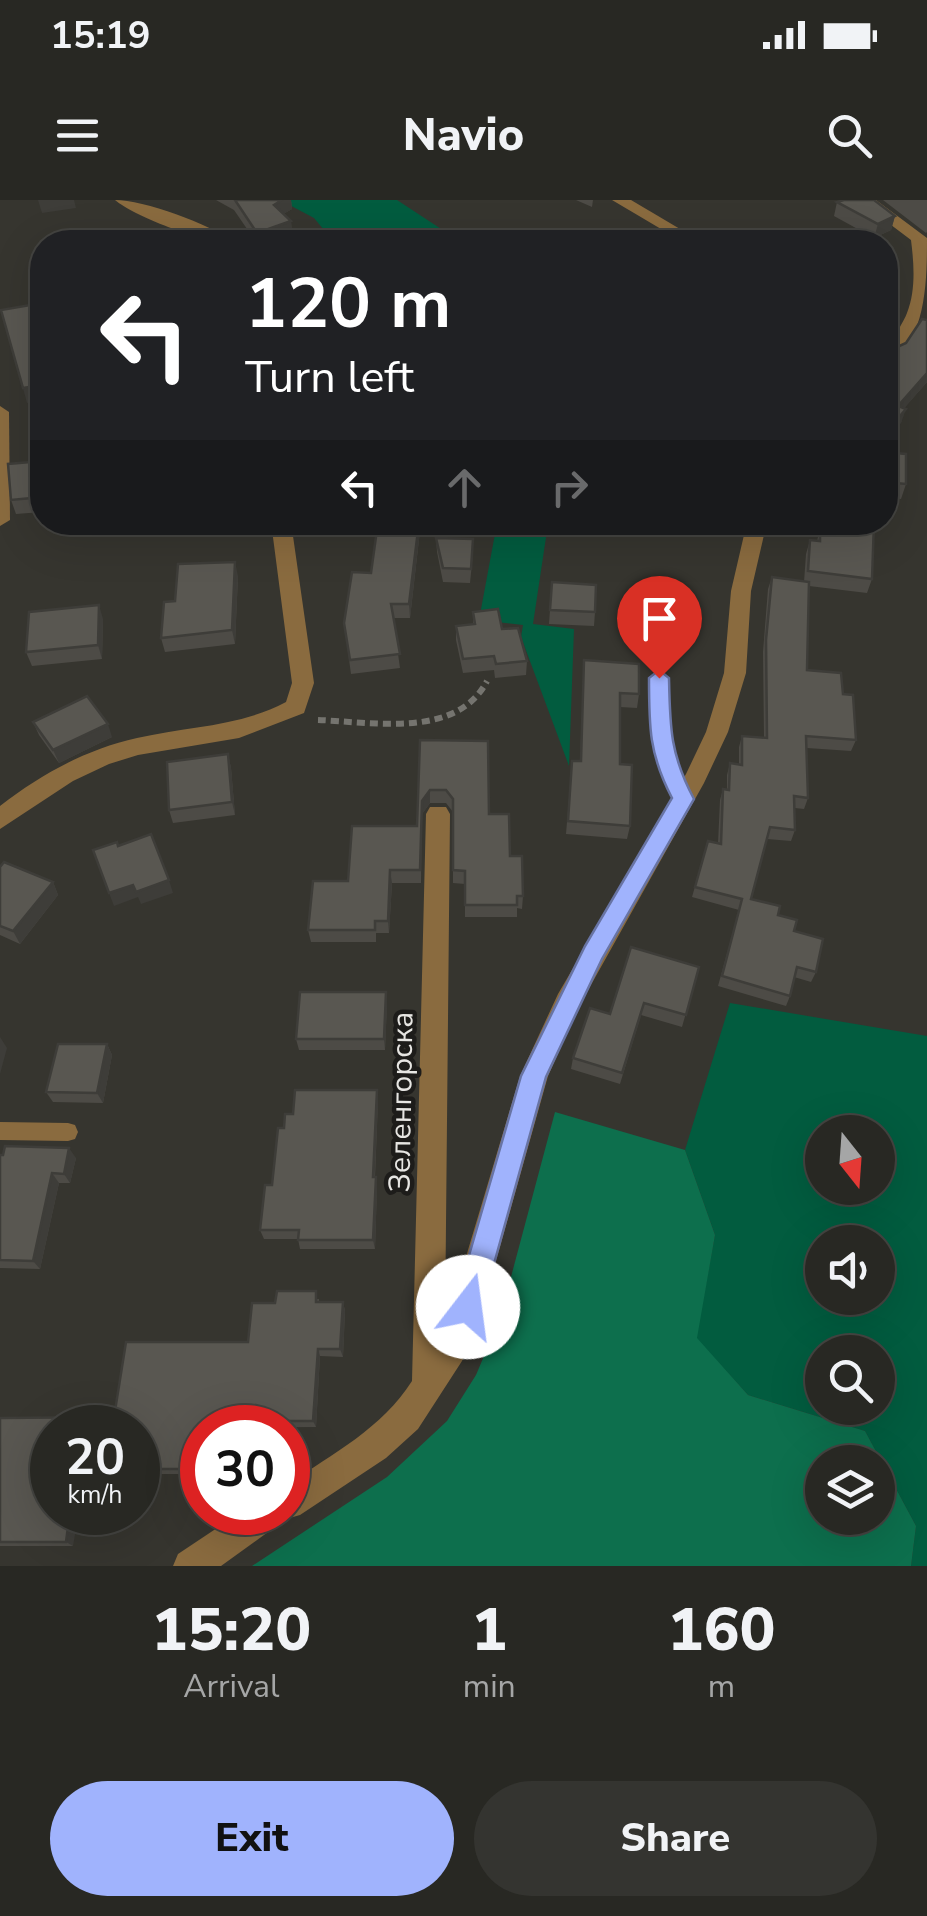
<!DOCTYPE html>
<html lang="en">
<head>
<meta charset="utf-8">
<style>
	:root { --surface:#282823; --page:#343430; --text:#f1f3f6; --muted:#a5a6a6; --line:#444441; --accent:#a0b3fd }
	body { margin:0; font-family:"Nunito Sans",sans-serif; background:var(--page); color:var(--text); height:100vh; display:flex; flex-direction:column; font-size:38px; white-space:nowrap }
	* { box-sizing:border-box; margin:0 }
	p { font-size:32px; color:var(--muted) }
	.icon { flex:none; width:55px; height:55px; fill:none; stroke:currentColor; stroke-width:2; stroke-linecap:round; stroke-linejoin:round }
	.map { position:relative; height:1366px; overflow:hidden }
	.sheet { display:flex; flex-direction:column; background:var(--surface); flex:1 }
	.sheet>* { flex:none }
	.guide { position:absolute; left:30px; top:30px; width:868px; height:305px; border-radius:40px; box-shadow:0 10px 40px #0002,0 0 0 2px var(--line); background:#202124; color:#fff; overflow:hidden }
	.needle { width:65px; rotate:163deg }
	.buttons { position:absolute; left:805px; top:915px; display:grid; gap:20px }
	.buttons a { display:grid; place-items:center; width:90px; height:90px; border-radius:50%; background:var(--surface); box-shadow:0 10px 40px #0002,0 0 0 2px var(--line); font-size:50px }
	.speed { position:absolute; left:30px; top:1205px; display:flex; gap:20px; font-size:50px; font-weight:700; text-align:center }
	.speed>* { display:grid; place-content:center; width:130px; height:130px; border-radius:50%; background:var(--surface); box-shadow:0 10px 40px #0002,0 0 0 2px var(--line); line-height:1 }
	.speed small { font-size:25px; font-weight:400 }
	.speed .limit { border:15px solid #d22; background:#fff; color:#111 }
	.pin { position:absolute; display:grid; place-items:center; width:85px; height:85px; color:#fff; margin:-102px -42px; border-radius:50% 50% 50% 0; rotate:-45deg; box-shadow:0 0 10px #0007 }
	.pin .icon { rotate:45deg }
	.me { position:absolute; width:110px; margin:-55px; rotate:15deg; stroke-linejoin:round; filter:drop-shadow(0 0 8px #0008) }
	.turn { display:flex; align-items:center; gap:35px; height:210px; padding:0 50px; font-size:45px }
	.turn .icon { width:130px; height:130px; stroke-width:2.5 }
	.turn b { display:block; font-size:70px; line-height:85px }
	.lanes { display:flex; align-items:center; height:95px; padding:0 50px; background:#0003; justify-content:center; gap:50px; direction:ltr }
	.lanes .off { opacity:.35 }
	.eta { display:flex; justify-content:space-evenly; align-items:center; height:170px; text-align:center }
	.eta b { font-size:60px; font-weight:800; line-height:70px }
	.primary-button { display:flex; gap:20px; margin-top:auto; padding:20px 50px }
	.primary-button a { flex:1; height:115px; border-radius:60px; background:var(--accent); color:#111; font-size:40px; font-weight:800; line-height:115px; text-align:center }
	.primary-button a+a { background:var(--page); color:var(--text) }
	.status { display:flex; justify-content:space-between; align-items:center; height:70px; padding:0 50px; background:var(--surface); direction:ltr }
	.status svg { height:28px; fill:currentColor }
	header { display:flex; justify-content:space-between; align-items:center; height:130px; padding:0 50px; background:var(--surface); font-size:45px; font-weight:800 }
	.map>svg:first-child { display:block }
	.green { fill:#025c3f; fill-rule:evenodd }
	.forest { fill:#0d6f4d; fill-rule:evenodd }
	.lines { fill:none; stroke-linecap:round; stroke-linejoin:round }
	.path { stroke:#75746f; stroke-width:6; stroke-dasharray:8 5; stroke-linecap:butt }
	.lane { fill:#8a6b3f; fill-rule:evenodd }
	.street { fill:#8a6b3f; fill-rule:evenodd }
	.wall { fill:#4d4b46 }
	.shaded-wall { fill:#3e3d39 }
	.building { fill:#595751; stroke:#3e3d39; stroke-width:2.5 }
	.route { fill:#a0b3fd; stroke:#6874a4; stroke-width:2.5 }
	.labels { text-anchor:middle; stroke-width:9; stroke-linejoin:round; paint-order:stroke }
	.street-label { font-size:30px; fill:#e7e6e3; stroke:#1d1c1a }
</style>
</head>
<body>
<div class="status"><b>15:19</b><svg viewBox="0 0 49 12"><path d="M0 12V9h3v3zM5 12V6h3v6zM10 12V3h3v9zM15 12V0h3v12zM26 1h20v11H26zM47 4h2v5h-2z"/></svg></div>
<header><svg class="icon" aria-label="menu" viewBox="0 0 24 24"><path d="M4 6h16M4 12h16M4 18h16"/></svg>Navio<svg class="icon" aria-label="search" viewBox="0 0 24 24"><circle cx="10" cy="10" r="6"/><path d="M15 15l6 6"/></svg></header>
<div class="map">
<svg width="927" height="1366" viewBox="0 0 927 1366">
	<rect width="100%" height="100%" fill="#36352f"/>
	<g class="green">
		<polygon points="280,0 397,0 461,42 334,42 314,18"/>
		<polygon points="497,323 658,323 657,333 548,324 533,424 574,429 569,566 521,437 523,425 479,420"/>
		<path d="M730,803l197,33v530h-16l5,-40 -51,-95 -117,-36 -52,-57 19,-103 -30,-85zM822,932h56v56h-56zM822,1042h56v56h-56zM822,1152h56v56h-56z"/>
	</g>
	<path class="forest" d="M555,912l130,38 30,85 -18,103 51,57 117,36 51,95 -5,40h-659l135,-89 60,-56 29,-46 24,-57zM822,1262h56v56h-56z"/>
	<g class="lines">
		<path class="path" d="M318,520c55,2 139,19 169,-39"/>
		<g class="lane">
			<path d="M659,472l8,6c0,44 5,81 25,121l-8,7 -6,-2c-22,-42 -27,-80 -27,-126z"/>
			<polygon points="0,922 68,923 75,925 78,932 75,939 68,941 0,940"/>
		</g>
		<g class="street">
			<path d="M115,0c28,0 96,24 117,42 -26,2 -97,-25 -117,-42z"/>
			<polygon points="612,0 631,0 702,42 683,42"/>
			<path d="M858,0h18l51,38c0,40 0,108 -42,126 0,-21 14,-31 22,-51 9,-23 7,-49 4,-73z"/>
			<polygon points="0,206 9,212 10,320 0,326"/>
			<path d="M271,322h20l23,161 -10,30 -65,25 -101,17 -29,9 -36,17 -73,48v-23c41,-32 87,-57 137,-68 51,-12 102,-11 149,-36l6,-19z"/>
			<path d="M747,322h20l-16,69 -5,82 -18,59 -24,51 -126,225 -30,68 -65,231 -21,54 -44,68 -32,29 -86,57 -14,4 -65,47h-48l5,-12 63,-42h47v-28c45,-30 94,-56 124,-103l14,-567 4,-7h16l4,7 -5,513 75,-251 38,-82 128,-220 20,-42 18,-59 7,-82z"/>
		</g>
	</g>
	<g class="wall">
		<polygon points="216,0 291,0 292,9 283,14 291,21 292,35 272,42 256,42 234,10"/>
		<polygon points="576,0 593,0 592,7"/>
		<polygon points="883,0 927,0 927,32 926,33"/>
		<polygon points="837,2 895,16 891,30 874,38 834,16"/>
		<polygon points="927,120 927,182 904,208 901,223 885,173 885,157 886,152 906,143"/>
		<polygon points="885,252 906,284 901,299 885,297"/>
		<polygon points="42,261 42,312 16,314 11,300"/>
		<polygon points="378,322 421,322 410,418 393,418 400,468 351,474 344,423 371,373"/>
		<polygon points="824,322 874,322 872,379 867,393 809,386 807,470 843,494 856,540 851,551 807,548 808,598 804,609 795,608 795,630 791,641 767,639 751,699 778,715 794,731 816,772 811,782 794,777 790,796 786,806 718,786 739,710 692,697 708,641 718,644 720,600 723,589 727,589 727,575 730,563 739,564 739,547 742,536 764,538 763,452 768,389 772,377 804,382 806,354 810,340 817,341 820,329 824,330"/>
		<polygon points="436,338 473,353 470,383 443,382 437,352"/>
		<polygon points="238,376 235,444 165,452 161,438 175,401"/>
		<polygon points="552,382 595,412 594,426 549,424"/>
		<polygon points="473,412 502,429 527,461 526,475 495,478 494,470 463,473 456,440 456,426 473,424"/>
		<polygon points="103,419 102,459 32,466 26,452"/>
		<polygon points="584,460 639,494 637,508 620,507 620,564 630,626 627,639 566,634 572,561 580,561"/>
		<polygon points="33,522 112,537 59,563 39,535"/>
		<polygon points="420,540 489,614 510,656 523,696 522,709 517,708 517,717 465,717 465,684 453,683 453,612 446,603 430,603 422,614 421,683 392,683 389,733 376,733 376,742 311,742 308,730 348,681 417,626"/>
		<polygon points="228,554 231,568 235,615 173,623 169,610"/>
		<polygon points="0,667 53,682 58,695 20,744 0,735"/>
		<polygon points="699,767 682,827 641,815 620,884 571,869 573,858 610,814"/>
		<polygon points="386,792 387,804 385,850 299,850 296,839"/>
		<polygon points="107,844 112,855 103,903 53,902 46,892"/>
		<polygon points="378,901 375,977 377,987 375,1049 300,1049 298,1039 264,1039 260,1030 272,985 284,928 293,914"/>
		<polygon points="0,955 76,958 70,983 59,983 40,1069 0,1068"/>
		<polygon points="319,1099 319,1102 343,1102 345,1111 343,1157 320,1156 316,1227 202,1228 202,1274 138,1274 138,1228 52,1228 73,1346 0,1346 0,1218 114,1217 248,1142 275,1103"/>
	</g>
	<g class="shaded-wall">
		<polygon points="38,0 74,0 76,8 42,13"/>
		<polygon points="282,0 291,0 292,9 275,19 274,5"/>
		<polygon points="895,16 891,30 874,38 878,24"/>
		<polygon points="291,21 292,35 272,42 259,42 257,33"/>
		<polygon points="927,173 927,182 894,220 898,206"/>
		<polygon points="42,185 42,200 27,203 23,188"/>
		<polygon points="906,209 901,223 885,242 885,233"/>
		<polygon points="419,322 421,322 410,418 409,404"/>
		<polygon points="235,362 238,376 235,444 232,430"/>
		<polygon points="99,405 103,419 102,459 98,445"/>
		<polygon points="108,524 112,537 59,563 53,550"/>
		<polygon points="228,554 231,568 235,615 232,602"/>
		<polygon points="430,590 430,603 422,614 421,683 422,601"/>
		<polygon points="390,670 392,683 389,733 388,721"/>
		<polygon points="169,680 173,693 141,704 138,697 114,706 109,693 133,685"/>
		<polygon points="53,682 58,695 20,744 13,731"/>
		<polygon points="386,792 387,804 385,850 384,839"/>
		<polygon points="0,837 7,848 0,874"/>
		<polygon points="107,844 112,855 103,903 97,893"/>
		<polygon points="377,890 378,901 374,987 373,977"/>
		<polygon points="69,948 76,958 70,983 64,974"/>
		<polygon points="52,973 59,983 40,1069 33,1061"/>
		<polygon points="376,977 377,987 375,1049 373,1040"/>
		<polygon points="343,1102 345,1111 343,1157 340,1149"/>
		<polygon points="318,1149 320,1156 316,1227 313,1221"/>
		<polygon points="70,1312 79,1312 73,1346 66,1342"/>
	</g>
	<g class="building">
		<polygon points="235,0 282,0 274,5 291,21 257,33"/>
		<polygon points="844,0 874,0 895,16 878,24 837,2"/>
		<polygon points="153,37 160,42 140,42"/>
		<polygon points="779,38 784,42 756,42"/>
		<polygon points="42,103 42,185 23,188 1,110"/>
		<polygon points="922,119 927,120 927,173 898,206 906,209 885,233 885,175 893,166 886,152 906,143"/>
		<polygon points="885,252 906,254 906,284 885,282"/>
		<polygon points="42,261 42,297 11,300 8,264"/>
		<polygon points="378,322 419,322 409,404 391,404 400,454 350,460 344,423 352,372 371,373"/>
		<polygon points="827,322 874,322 872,379 808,371 810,340 820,341 820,329 827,330"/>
		<polygon points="436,338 473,339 471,369 443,368"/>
		<polygon points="235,362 232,430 161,438 164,402 175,401 178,364"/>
		<polygon points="772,377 809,382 807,470 841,473 843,494 853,495 856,540 806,536 808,598 794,596 795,630 770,627 751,699 780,706 778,715 797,720 794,731 823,739 816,772 797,767 790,796 722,776 742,699 695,687 708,641 721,644 723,589 729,590 730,563 742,565 742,536 767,538 766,440"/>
		<polygon points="552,382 596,385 595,412 550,410"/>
		<polygon points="99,405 98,445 26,452 29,412"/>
		<polygon points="498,409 502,429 518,428 527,461 496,464 494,456 463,459 456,426 475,424 473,412"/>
		<polygon points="584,460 639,464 639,494 620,493 620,564 632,565 630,626 568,621 572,561 581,561"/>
		<polygon points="87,496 108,524 53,550 33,522"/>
		<polygon points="420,540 488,541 489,614 509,614 510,656 522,656 523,696 517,696 517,705 465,705 465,671 453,670 453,599 446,590 430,590 422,601 420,670 390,670 388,721 375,721 375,730 308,730 313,681 348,681 352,626 417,626"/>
		<polygon points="228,554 232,602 169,610 167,562"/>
		<polygon points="151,634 169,680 136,692 133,685 109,693 93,650 117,642 118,646"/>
		<polygon points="4,662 53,682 13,731 0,726 0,667"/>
		<polygon points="631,747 699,767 686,815 644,803 622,873 573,858 590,808 610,814"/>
		<polygon points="300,792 386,792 384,839 296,839"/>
		<polygon points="58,844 107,844 97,893 46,892"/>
		<polygon points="295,890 377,890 373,977 376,977 373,1040 298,1040 299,1030 260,1030 265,985 272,985 278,928 284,928 285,914 293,914"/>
		<polygon points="5,946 69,948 64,974 52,973 33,1061 0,1060 0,955 3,955"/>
		<polygon points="277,1091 316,1091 316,1102 343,1102 340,1149 318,1149 313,1221 212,1221 211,1228 202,1228 202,1269 138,1269 138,1228 52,1228 52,1312 70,1312 66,1342 0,1342 0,1218 114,1217 126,1142 248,1142 252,1103 275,1103"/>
	</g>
	<path class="route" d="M659,470l10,8c1,49 1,76 25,121l-92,160 -56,118 -64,230 -4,10 -10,4 -10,-4 -4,-10 67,-231 64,-130 87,-148c-23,-44 -23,-71 -23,-120z"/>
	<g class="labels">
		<g class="street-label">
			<text transform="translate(401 902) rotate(-89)" y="10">Зеленгорска</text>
		</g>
	</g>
</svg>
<div class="buttons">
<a><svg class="needle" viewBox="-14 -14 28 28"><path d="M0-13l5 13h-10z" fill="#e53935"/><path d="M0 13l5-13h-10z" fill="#a5a6a6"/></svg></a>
<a><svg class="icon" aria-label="sound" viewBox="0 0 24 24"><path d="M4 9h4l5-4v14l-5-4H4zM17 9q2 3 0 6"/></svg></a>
<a><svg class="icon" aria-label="search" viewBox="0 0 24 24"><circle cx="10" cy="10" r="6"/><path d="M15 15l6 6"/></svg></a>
<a><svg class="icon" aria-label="layers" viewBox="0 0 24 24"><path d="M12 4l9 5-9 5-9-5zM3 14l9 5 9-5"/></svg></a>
</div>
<div class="speed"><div>20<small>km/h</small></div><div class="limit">30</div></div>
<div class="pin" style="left:659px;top:478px;background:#d93025"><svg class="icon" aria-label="arrive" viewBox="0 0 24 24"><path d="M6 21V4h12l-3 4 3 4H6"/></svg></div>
<svg class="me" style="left:468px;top:1107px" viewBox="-20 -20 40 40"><circle r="19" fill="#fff"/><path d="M0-13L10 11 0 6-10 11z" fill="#a0b3fd"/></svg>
<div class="guide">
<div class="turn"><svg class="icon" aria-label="left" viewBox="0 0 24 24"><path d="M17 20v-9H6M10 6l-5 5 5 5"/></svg><div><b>120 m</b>Turn left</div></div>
<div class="lanes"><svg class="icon" aria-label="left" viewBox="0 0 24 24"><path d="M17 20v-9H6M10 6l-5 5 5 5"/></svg><svg class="icon off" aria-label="ahead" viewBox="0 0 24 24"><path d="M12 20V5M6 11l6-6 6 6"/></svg><svg class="icon off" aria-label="right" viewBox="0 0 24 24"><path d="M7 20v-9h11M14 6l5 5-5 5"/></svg></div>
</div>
</div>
<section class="sheet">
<div class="eta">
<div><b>15:20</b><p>Arrival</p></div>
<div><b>1</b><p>min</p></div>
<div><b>160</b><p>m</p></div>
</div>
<div class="primary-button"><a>Exit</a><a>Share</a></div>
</section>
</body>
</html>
